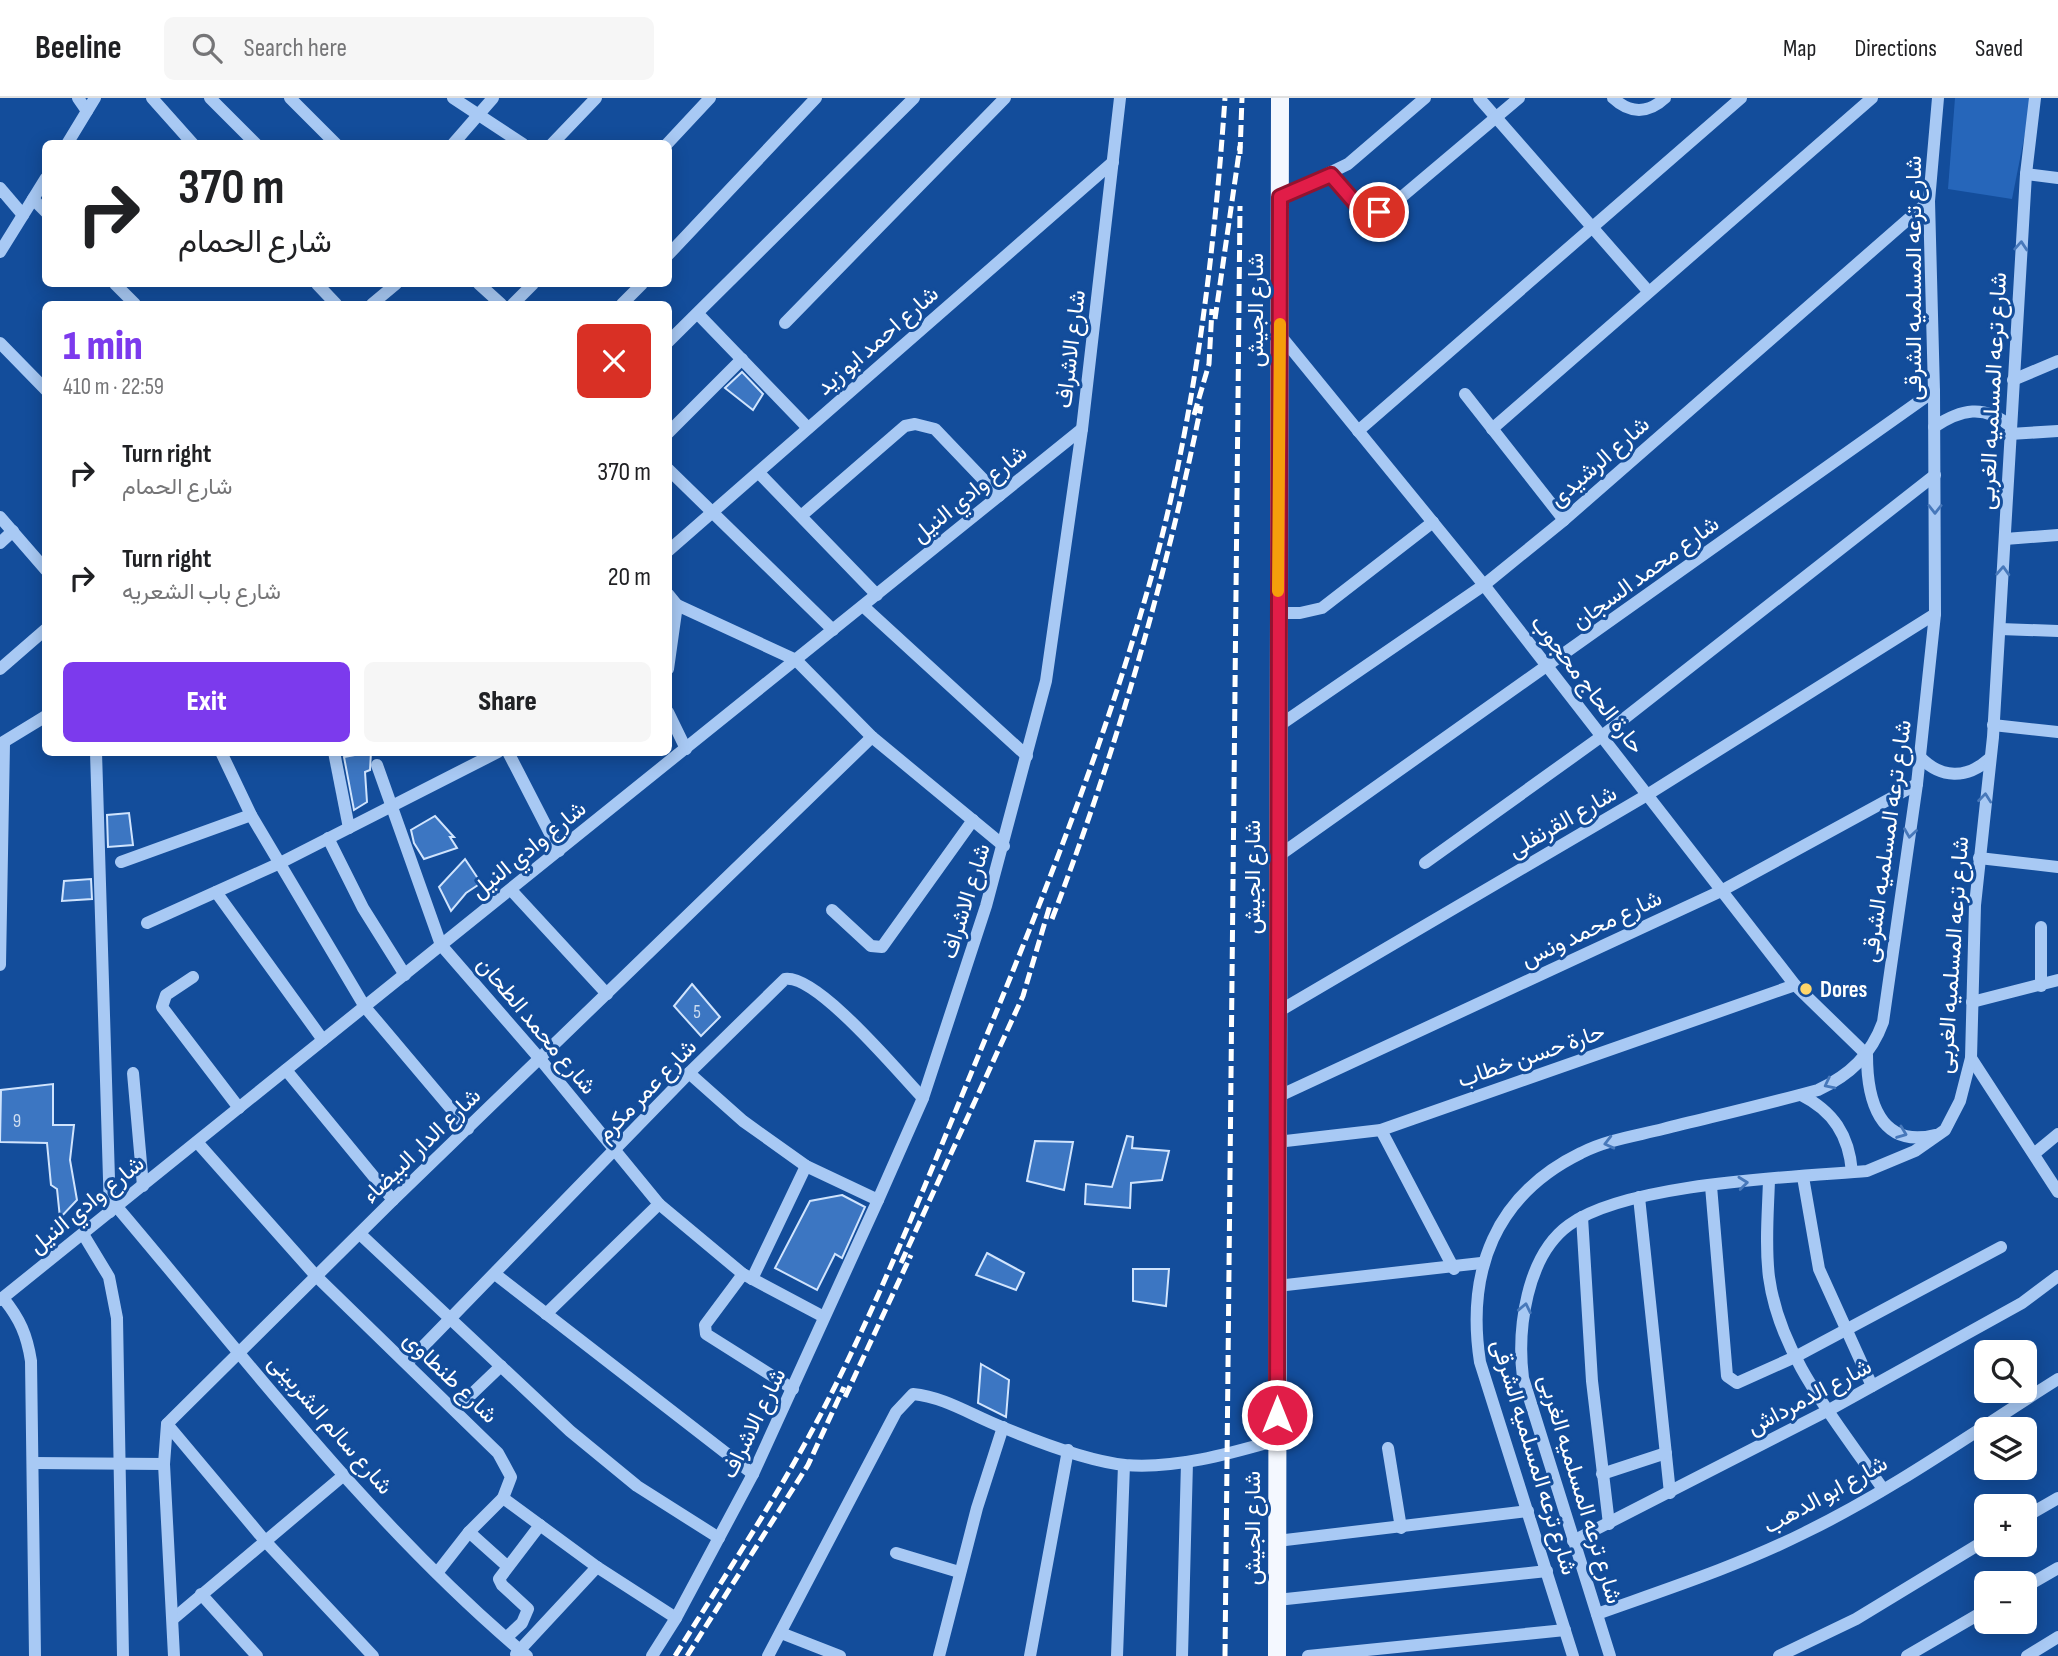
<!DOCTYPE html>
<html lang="en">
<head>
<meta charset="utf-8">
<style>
	:root { --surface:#fff; --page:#f6f6f6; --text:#202124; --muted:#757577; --line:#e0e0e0; --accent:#7c3aed }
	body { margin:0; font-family:"Sofia Sans Condensed",Vazirmatn,sans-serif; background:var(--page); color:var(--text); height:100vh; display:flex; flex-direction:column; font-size:26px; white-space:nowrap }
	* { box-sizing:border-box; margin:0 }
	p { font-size:23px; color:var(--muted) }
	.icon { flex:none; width:38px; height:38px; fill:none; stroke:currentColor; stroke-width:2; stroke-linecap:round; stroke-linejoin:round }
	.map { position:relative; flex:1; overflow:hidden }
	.sheet { position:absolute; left:42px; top:203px; width:630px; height:455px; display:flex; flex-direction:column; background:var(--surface); border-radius:10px; box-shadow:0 4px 18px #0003 }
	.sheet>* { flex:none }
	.top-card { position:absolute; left:42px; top:42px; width:630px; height:147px; border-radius:10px; box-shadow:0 4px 18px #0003; background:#fff; color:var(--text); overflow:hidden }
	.controls { position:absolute; left:1974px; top:1242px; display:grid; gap:14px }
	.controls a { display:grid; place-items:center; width:63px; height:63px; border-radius:10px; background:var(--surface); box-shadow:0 4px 18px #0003; font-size:35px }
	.pin { position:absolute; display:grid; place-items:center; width:60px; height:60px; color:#fff; margin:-30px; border:4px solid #fff; border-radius:50%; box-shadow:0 2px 7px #0007 }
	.me { position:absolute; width:77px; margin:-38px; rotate:0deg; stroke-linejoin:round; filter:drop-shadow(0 0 5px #0008) }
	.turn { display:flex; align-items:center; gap:24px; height:147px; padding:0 21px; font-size:32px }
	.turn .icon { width:91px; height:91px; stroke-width:2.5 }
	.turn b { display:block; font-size:49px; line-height:60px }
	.round { display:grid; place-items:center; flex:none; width:74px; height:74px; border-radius:10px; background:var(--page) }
	.head { display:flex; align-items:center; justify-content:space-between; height:119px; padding:0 21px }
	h1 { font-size:42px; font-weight:800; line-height:52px; color:var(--accent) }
	.primary-button { display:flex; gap:14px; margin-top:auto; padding:14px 21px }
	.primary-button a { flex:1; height:80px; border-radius:10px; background:var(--accent); color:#fff; font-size:28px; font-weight:800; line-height:80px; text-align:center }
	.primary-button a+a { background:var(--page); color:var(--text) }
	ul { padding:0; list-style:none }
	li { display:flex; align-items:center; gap:21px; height:105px; padding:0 21px }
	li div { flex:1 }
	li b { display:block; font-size:26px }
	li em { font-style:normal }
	header { display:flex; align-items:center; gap:42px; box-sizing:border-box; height:98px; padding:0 35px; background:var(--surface); border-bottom:2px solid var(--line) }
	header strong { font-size:33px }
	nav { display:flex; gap:38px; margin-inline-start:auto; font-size:24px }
	.search { width:490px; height:63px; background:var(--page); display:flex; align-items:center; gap:18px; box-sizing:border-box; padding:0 24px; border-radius:10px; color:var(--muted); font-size:26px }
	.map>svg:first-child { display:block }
	.green { fill:#2666ba }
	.building { fill:#3c76c2; stroke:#d0e4fd; stroke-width:2 }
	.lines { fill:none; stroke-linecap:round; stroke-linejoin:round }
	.minor { stroke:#a8c9f4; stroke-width:12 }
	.major { stroke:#f4f8ff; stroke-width:18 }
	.rail { stroke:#fff; stroke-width:5; stroke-dasharray:12 5; stroke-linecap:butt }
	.oneway { stroke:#4778ba }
	.route-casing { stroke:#92132f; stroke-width:18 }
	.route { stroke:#e11d48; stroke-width:12 }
	.slow { stroke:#f59e0b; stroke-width:12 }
	.poi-dot { fill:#ffd66a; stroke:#134d9b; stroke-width:2.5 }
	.labels { text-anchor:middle; stroke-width:6; stroke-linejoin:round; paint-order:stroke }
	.number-label { font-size:19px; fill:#ceddf0 }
	.street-label { font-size:23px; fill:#fff; stroke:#134d9b }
	.poi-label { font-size:23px; font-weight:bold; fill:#fff; stroke:#134d9b; text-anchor:start }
</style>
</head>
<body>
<header>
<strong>Beeline</strong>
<div class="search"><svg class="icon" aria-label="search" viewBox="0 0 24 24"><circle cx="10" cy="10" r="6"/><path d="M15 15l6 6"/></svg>Search here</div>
<nav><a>Map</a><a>Directions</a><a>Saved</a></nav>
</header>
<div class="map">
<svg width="2058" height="1558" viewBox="0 0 2058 1558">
	<rect width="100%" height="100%" fill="#134d9b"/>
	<polygon class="green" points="1955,0 2032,0 2012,101 1948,91"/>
	<g class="building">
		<polygon points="742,274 763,296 753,312 725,290"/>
		<polygon points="371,654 370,672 365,674 367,704 354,712 344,659"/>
		<polygon points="129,715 133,747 108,749 107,717"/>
		<polygon points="435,718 454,739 450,739 457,750 424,761 414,745 411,732"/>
		<polygon points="465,761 481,785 466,795 451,813 439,789"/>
		<polygon points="91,781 92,801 62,803 64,783"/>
		<polygon points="692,886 720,919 701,938 674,908"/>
		<polygon points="53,986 53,1027 74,1027 70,1062 77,1102 60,1120 57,1091 51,1087 47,1045 0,1044 1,992"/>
		<polygon points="1127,1038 1133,1039 1132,1050 1169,1053 1162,1082 1131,1085 1130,1110 1085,1106 1086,1086 1112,1089"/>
		<polygon points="1035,1043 1073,1044 1064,1092 1027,1083"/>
		<polygon points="842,1097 865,1109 842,1160 835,1156 817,1192 775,1170 810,1103"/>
		<polygon points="987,1155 1024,1175 1016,1192 976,1177"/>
		<polygon points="1133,1171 1169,1171 1166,1208 1133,1203"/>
		<polygon points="981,1266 1009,1282 1006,1319 978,1305"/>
	</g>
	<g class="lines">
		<g class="minor">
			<polyline points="78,0 87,13"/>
			<polyline points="152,0 193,46"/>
			<polyline points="210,0 256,46"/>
			<polyline points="290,0 336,46"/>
			<polyline points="453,0 523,46"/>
			<polyline points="1479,0 1648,193"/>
			<path d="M1613,0c17,16 35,16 52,0"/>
			<polyline points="67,46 95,0"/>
			<polyline points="453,46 493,0"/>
			<polyline points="552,46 596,0"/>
			<polyline points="667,46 710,0"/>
			<polyline points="2026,76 2058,80"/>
			<path d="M1331,77c14,17 28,43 54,36l134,-113"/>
			<polyline points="0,90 23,117"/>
			<polyline points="1280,99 1348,66 1425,0"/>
			<polyline points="33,101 46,114"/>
			<polyline points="0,154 46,80"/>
			<polyline points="668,157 816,0"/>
			<polyline points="115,186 135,206"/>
			<polyline points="317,186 336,206"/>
			<polyline points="479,186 501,206"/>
			<polyline points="372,206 396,186"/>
			<polyline points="513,206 533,186"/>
			<polyline points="622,206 642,186"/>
			<polyline points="698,216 808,330"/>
			<polyline points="785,225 1005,0"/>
			<path d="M1280,237l204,250 311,400 72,70c0,44 12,94 68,80"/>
			<polyline points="668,244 914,0"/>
			<polyline points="0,245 46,292"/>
			<polyline points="2013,282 2058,263"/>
			<polyline points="1465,296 1564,422"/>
			<path d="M1934,329c27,-18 50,-23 76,-1"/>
			<polyline points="1492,331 1872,0"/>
			<polyline points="1358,333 1741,0"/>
			<polyline points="668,335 742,261"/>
			<polyline points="2010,336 2058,333"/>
			<polyline points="668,371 833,532"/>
			<polyline points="759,375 877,497"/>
			<polyline points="801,418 905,328 915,326 935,331 999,398"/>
			<polyline points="0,419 46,472"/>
			<polyline points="2005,441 2058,437"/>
			<polyline points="0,445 13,433"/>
			<polyline points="668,453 1113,64"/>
			<polyline points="668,496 677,507 668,571"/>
			<polyline points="668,507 677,507 796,562 872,639 1004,748"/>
			<polyline points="863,508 1027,658"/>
			<polyline points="1278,515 1300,515 1322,510 1433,424"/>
			<polyline points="2000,531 2058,533"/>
			<polyline points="0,571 46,531"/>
			<polyline points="668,614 686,651"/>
			<polyline points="1993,627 2058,634"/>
			<polyline points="1277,629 1484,487 1564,422 1929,103"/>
			<polyline points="0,646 46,618"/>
			<polyline points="96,654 110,1114"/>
			<polyline points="221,654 251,717 365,909 468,1031"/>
			<polyline points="334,654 349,730"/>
			<polyline points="508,654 559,753"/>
			<path d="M1920,659c21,22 47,22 69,2"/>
			<polyline points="377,667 441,847 540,961 659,1106 743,1176 824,1219"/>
			<polyline points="328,740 363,810 405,877"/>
			<polyline points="1277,759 1934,293"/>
			<polyline points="1979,760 2058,769"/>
			<polyline points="121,764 251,717"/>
			<polyline points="1425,765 1602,638 1935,377"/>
			<polyline points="511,792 607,896"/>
			<polyline points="216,794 323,942"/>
			<polyline points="832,812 871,848 882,849 973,722"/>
			<polyline points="147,825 280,765 498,654"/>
			<polyline points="2041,829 2041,888"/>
			<polyline points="0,867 4,645"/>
			<polyline points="193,879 166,897 162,909 239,1010"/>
			<polyline points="1972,904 2058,882"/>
			<polyline points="1276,915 1647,697 1935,516"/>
			<polyline points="1971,960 2058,1094"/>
			<polyline points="286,972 393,1102"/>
			<polyline points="133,975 143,1088"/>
			<polyline points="689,975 743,1023 806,1068 878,1102"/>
			<path d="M1801,997c32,16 48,40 51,77"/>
			<polyline points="1277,999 1721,793 1917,686"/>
			<polyline points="1381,1032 1454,1171"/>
			<polyline points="197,1044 316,1178 498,1355 511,1379 503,1400 597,1469 676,1520"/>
			<polyline points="1277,1044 1381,1032 1795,887"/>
			<polyline points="2034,1056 2058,1036"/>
			<polyline points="1803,1079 1819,1171 1872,1288"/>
			<path d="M1769,1082c-1,32 -4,65 0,97 11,81 69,146 114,212"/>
			<polyline points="1711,1088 1727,1278 1737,1285 1795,1259 2001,1149"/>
			<polyline points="1639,1099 1670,1395"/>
			<path d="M117,1109c130,153 255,319 410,449"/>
			<polyline points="1582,1119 1592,1283 1609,1426"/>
			<polyline points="83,1136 109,1179 117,1220 123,1558"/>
			<polyline points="360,1136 570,1333 637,1388 719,1440"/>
			<polyline points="495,1176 753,1376"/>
			<polyline points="743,1176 705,1227 706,1236 793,1291"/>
			<polyline points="752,1181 806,1068"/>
			<polyline points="1277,1188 1481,1165"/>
			<path d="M3,1200c17,21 24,37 28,63l4,295"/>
			<polyline points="0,1202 1082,331"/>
			<polyline points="546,1216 659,1106"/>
			<path d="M407,1265l282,-290 96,-94c32,-5 114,94 138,119"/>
			<polyline points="455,1312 501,1268"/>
			<polyline points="167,1326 266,1444 373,1558"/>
			<polyline points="1388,1350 1401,1430"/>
			<polyline points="33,1365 164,1366"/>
			<polyline points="1602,1376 1666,1355"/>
			<polyline points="2025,1419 2058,1400"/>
			<polyline points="469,1434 507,1468"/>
			<polyline points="1277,1443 1528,1413"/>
			<polyline points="1573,1443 1829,1312 2022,1205 2058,1178"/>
			<polyline points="896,1455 959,1474"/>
			<polyline points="437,1475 469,1434 503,1400"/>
			<polyline points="2025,1489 2058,1470"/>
			<polyline points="201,1496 257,1558"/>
			<polyline points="1277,1502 1547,1473"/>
			<path d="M1597,1516c70,-25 141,-48 207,-81 89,-43 171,-102 254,-154"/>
			<polyline points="173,1521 344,1377"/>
			<polyline points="781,1535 840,1558"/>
			<polyline points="507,1539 522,1525 528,1511 502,1487 499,1481 540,1427"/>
			<polyline points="516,1556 597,1469"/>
			<polyline points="174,1558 164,1366 167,1326 393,1102 872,639"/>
			<polyline points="652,1558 676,1520 753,1376 878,1102 923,1000 986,808 1046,583 1082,331 1120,0"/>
			<path d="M768,1558l128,-244 17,-18c32,3 60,22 89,33 36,15 85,34 123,38 51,4 103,-11 152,-25"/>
			<polyline points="939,1558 977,1410 1003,1329"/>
			<polyline points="1030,1558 1068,1352"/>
			<polyline points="1117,1558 1124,1367"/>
			<polyline points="1182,1558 1187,1364"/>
			<polyline points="1308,1558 1565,1532"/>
			<path d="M1573,1558l-93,-294c-14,-91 15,-167 101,-209 25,-13 54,-17 82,-24 52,-13 104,-25 155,-39 32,-15 53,-35 65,-68l34,-238 18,-170 -1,-223 -5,-190 9,-103"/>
			<path d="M1610,1558l-87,-278c-6,-48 3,-122 46,-153 57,-42 224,-48 298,-54l48,-20 30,-21 15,-29 11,-43 4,-153 18,-168 33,-563 9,-76"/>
			<polyline points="1779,1558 1856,1521 1986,1442"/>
			<polyline points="1907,1558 1986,1512"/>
			<polyline points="2027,1558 2058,1539"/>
		</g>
		<polyline class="major" points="1277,1558 1280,0"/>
		<g class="rail">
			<polyline points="1240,56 1242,0"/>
			<polyline points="1215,221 1240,48"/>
			<polyline points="1194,317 1209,266 1212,211"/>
			<path d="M1052,821c64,-167 113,-338 149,-513"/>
			<polyline points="901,1165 1023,898 1050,807"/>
			<polyline points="845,1299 911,1157"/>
			<path d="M675,1558c47,-76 97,-151 139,-229 63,-118 112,-245 163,-368 65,-158 128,-316 174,-481 43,-155 63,-320 74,-480"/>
			<polyline points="687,1558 808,1367 844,1289"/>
			<polyline points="1225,1558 1240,108"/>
		</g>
	</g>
	<defs><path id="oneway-chevron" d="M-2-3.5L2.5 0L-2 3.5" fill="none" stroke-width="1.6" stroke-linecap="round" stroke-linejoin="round" transform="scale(1.75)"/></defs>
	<g class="oneway">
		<use href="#oneway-chevron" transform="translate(2021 148) rotate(-86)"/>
		<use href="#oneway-chevron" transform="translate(1935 411) rotate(90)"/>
		<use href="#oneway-chevron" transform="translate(2003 473) rotate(-87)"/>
		<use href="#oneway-chevron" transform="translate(1985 700) rotate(-84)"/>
		<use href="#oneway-chevron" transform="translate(1910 735) rotate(98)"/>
		<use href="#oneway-chevron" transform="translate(1829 986) rotate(153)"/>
		<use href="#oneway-chevron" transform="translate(1902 1035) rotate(21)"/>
		<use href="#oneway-chevron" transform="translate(1609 1045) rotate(166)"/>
		<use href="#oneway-chevron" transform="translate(1743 1085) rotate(-6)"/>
		<use href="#oneway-chevron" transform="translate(1525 1210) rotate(-78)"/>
	</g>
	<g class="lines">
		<defs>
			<polyline id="route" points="1277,1317 1280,99 1331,77 1358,108 1379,114"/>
		</defs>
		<use href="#route" class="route-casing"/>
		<use href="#route" class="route"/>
		<polyline class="slow" points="1278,493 1280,226"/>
	</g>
	<circle class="poi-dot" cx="1806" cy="891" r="7"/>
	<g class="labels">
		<g class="number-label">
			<text x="697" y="920">5</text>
			<text x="17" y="1029">9</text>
		</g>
		<g class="street-label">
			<text transform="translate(1913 180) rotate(-90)" y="8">شارع ترعه المسلميه الشرقى</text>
			<text transform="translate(1255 212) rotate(-90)" y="8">شارع الجيش</text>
			<text transform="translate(877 242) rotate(-41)" y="8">شارع احمد ابو زيد</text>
			<text transform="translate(1070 251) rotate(-83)" y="8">شارع الاشراف</text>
			<text transform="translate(1992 293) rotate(-87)" y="8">شارع ترعه المسلميه الغربى</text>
			<text transform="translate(1599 363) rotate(-41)" y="8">شارع الرشيدى</text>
			<text transform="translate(969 395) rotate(-39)" y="8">شارع وادي النيل</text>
			<text transform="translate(1645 474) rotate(-36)" y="8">شارع محمد السجان</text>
			<text transform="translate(1588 586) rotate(52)" y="8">حارة الحاج محجوب</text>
			<text transform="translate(1562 723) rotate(-30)" y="8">شارع القرنفلى</text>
			<text transform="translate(1886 743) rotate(-82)" y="8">شارع ترعه المسلميه الشرقى</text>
			<text transform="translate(528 751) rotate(-39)" y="8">شارع وادي النيل</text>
			<text transform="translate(1252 779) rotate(-90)" y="8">شارع الجيش</text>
			<text transform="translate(965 803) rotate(-73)" y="8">شارع الاشراف</text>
			<text transform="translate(1591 830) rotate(-25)" y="8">شارع محمد ونس</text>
			<text transform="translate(1952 857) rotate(-86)" y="8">شارع ترعه المسلميه الغربى</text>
			<text transform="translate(537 927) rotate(50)" y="8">شارع محمد الطحان</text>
			<text transform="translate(1531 957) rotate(-19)" y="8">حارة حسن خطاب</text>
			<text transform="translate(646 992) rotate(-46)" y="8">شارع عمر مكرم</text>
			<text transform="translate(421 1047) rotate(-44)" y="8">شارع الدار البيضاء</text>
			<text transform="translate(86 1106) rotate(-39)" y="8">شارع وادي النيل</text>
			<text transform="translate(451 1279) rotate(44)" y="8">شارع طنطاوى</text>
			<text transform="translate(1809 1298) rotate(-28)" y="8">شارع الدمرداش</text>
			<text transform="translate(753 1325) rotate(-64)" y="8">شارع الاشراف</text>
			<text transform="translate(331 1326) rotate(49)" y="8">شارع سالم الشربينى</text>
			<text transform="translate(1535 1359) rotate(73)" y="8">شارع ترعه المسلميه الشرقى</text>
			<text transform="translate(1581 1391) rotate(73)" y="8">شارع ترعه المسلميه الغربى</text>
			<text transform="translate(1825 1396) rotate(-29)" y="8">شارع ابو الدهب</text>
			<text transform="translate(1252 1430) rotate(-90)" y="8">شارع الجيش</text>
		</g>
		<g class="poi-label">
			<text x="1820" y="899">Dores</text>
		</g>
	</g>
</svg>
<div class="controls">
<a><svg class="icon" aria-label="search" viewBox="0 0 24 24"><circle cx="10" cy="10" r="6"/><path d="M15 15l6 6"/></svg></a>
<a><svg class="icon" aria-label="layers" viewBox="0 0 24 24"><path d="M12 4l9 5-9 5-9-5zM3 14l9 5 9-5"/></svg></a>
<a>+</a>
<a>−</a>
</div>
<div class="pin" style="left:1379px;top:114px;background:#d93025"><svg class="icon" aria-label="arrive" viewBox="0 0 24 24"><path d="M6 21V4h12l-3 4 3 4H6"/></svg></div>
<svg class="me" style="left:1277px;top:1317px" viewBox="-20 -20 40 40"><circle r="17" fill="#e11d48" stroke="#fff" stroke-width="3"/><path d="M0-11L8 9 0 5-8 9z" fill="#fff"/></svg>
<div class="top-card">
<div class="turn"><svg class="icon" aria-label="right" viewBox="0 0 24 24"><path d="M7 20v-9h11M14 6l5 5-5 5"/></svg><div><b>370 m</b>شارع الحمام</div></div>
</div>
<section class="sheet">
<div class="head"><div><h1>1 min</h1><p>410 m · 22:59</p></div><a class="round" style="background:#d93025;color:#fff"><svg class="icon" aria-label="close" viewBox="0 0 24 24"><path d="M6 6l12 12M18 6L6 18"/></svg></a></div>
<ul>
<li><svg class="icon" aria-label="right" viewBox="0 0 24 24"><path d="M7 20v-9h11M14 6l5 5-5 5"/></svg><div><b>Turn right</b><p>شارع الحمام</p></div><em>370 m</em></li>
<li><svg class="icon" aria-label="right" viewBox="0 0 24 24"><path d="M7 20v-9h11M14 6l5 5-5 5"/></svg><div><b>Turn right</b><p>شارع باب الشعريه</p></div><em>20 m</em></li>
</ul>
<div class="primary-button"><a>Exit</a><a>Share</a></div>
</section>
</div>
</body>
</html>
